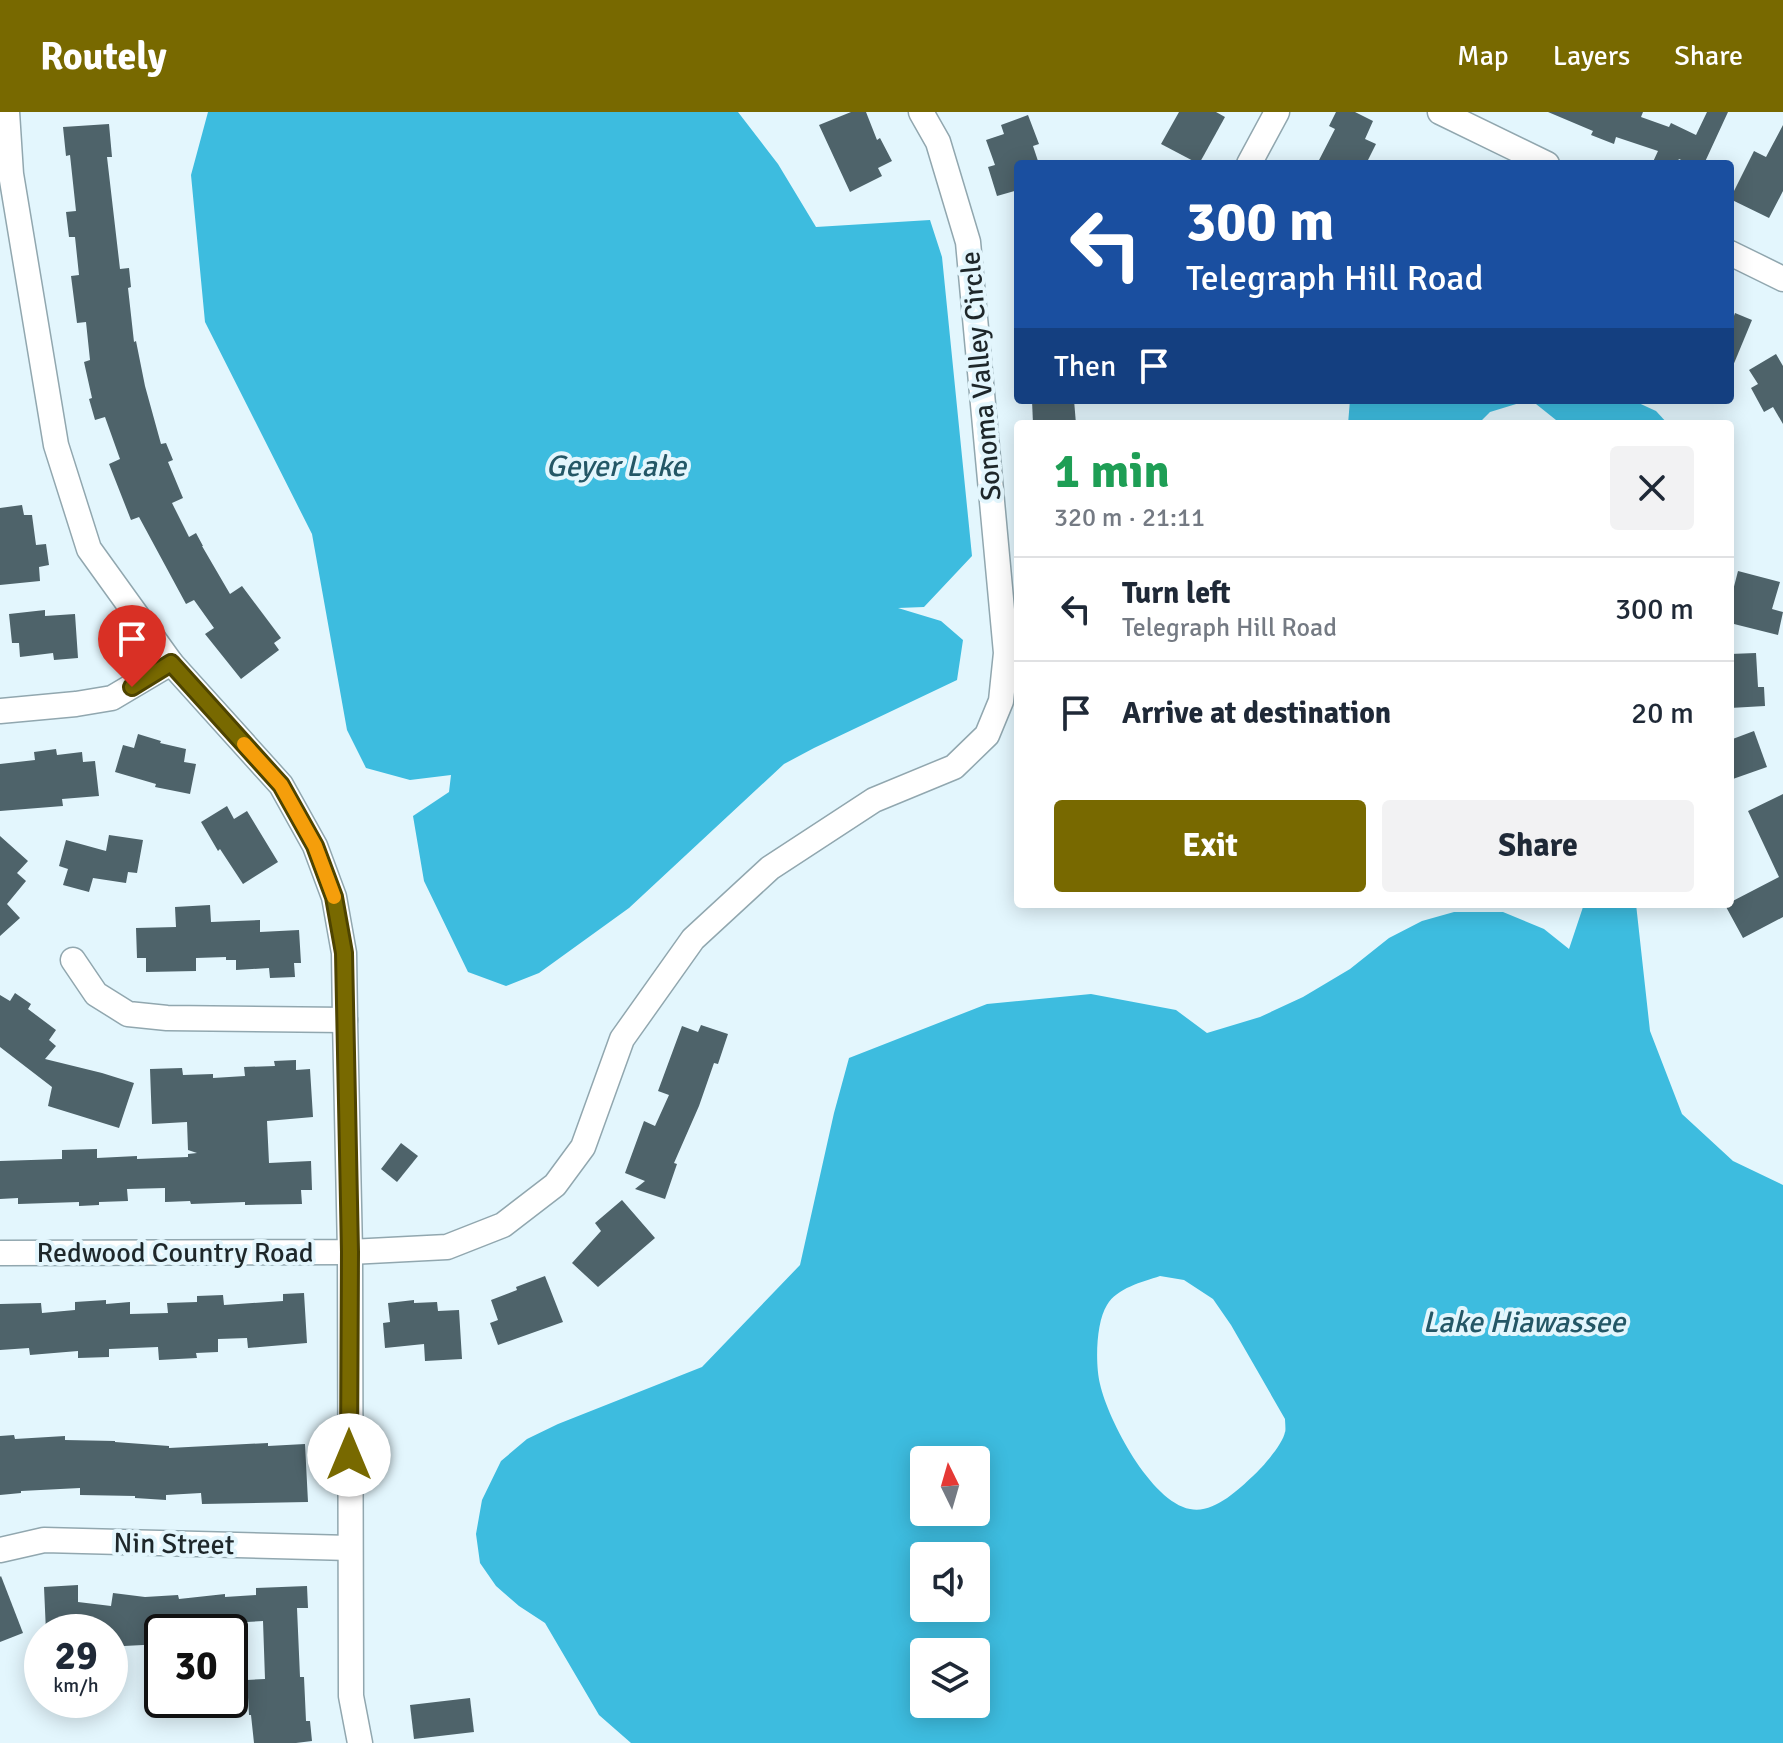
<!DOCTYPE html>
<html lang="en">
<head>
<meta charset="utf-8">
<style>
	:root { --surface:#fff; --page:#f2f2f3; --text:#1f2937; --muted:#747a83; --line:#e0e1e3; --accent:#786900 }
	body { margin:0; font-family:Signika,sans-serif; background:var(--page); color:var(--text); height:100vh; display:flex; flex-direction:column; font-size:30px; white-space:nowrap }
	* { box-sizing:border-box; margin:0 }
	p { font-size:26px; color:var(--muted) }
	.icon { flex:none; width:44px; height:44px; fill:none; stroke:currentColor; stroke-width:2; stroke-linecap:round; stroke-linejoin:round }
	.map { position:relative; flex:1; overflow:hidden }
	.details { position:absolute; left:1014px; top:308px; width:720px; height:488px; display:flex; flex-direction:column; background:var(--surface); border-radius:8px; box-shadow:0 4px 20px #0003 }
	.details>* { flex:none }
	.guide { position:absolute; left:1014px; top:48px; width:720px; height:244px; border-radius:8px; box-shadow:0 4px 20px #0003; background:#1a4fa0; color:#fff; overflow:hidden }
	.needle { width:52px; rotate:355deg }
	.controls { position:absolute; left:910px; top:1334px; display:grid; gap:16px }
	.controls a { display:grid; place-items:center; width:80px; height:80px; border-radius:8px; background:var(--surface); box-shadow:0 4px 20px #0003; font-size:40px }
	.speed { position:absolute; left:24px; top:1502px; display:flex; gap:16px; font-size:40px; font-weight:700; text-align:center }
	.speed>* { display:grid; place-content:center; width:104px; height:104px; border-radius:50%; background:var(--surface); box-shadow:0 4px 20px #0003; line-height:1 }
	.speed small { font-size:20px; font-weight:400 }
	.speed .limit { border:4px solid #111; border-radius:12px; background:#fff; color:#111 }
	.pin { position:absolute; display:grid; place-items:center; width:68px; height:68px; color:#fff; margin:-82px -34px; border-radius:50% 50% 50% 0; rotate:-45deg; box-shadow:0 0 8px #0007 }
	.pin .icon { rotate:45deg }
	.me { position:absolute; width:88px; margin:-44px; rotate:0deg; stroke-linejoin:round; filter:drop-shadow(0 0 6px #0008) }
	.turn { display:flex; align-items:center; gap:28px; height:168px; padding:0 40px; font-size:36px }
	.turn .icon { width:104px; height:104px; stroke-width:2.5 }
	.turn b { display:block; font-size:56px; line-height:68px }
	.then { display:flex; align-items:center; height:76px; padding:0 40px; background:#0003; gap:16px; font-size:30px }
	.round { display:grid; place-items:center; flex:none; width:84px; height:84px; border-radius:8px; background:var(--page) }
	.overview { display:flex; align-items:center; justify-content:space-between; height:136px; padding:0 40px }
	h1 { font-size:48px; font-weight:700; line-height:60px; color:#1e9e55 }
	.primary-button { display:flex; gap:16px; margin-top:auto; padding:16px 40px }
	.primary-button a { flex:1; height:92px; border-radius:8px; background:var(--accent); color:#fff; font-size:32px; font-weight:700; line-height:92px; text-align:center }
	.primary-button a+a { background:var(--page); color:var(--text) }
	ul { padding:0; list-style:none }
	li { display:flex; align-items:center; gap:24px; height:104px; padding:0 40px; border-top:2px solid var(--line) }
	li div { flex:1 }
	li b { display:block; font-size:30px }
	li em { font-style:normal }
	header { display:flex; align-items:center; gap:48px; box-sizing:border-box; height:112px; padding:0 40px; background:var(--accent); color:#fff }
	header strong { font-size:38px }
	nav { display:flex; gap:44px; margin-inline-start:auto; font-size:28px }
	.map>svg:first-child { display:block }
	.water { fill:#3dbcdf; fill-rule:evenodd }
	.building { fill:#4e636a }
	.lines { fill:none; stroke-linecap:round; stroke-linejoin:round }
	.minor-casing { stroke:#91a7af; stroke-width:27 }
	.minor { stroke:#fff; stroke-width:24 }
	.route-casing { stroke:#4e4400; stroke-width:20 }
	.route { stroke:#786900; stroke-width:14 }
	.slow { stroke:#f59e0b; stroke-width:14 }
	.labels { text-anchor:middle; stroke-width:8; stroke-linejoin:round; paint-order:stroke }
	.street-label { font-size:28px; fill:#1e272a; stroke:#e3f6fd }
	.water-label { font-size:30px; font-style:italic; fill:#245766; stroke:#e3f6fd }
</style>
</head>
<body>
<header>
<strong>Routely</strong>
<nav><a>Map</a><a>Layers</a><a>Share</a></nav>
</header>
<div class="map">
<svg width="1783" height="1631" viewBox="0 0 1783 1631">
	<rect width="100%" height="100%" fill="#e3f6fd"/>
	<g class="water">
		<polygon points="208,0 738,0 778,52 816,115 930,108 942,145 972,444 924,495 898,496 941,509 963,528 957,568 814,636 784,652 629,796 539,861 506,874 468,860 424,769 413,704 449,680 451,663 410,668 366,656 347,618 312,422 205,210 191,63"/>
		<polygon points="1350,288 1529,288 1490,300 1478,312 1348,312"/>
		<polygon points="1531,288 1632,288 1656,299 1668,312 1561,312"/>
		<path d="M1584,792h52l14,127 32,83 51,47 50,24v558h-1152l-32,-28 -54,-92 -26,-17 -23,-20 -16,-23 -4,-29 6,-34 19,-39 26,-22 31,-15 144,-57 98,-102 34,-152 15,-55 138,-54 104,-10 85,16 31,23 53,-16 43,-20 47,-28 39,-31 33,-17 32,-9h49l41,17 25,20zM1160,1164l24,4 29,19 18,26 54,94c0,2 1,12 0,13 -2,12 -23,36 -32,44 -16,15 -40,38 -63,33 -39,-7 -82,-89 -90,-125 -5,-20 -4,-62 7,-79 10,-17 35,-23 53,-29zM924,1348h52v52h-52zM924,1444h52v52h-52zM924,1540h52v52h-52z"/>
	</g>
	<g class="building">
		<polygon points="851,0 866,0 877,28 880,26 892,49 878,56 882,64 850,80 819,13"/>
		<polygon points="1179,0 1216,0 1225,5 1199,52 1161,32"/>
		<polygon points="1336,0 1355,0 1373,9 1365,27 1376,32 1366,52 1317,52 1335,17 1329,14"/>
		<polygon points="1548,0 1643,0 1641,5 1669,15 1671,11 1696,23 1707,0 1728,0 1704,52 1690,52 1679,47 1676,52 1652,52 1658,39 1616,25 1614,32 1591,23 1593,19"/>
		<polygon points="1028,3 1039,32 1033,34 1039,52 1018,52 1018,78 997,84 988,55 995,53 986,28 1004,22 1001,13"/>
		<polygon points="109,12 112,45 107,45 120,157 129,156 131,175 128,176 134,230 136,229 145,274 161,332 166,331 173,348 168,350 183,386 172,391 189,425 196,421 203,434 202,434 230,482 242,474 281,526 274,531 279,538 241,567 205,522 214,516 194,488 186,492 139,405 131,408 109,352 120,347 105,305 95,308 89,287 92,286 84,250 90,248 86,210 77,211 71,164 79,163 75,125 69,125 66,100 76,99 70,43 66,44 63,15"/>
		<polygon points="1783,13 1783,79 1769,106 1730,87 1754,39 1766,45"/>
		<polygon points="1735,201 1752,208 1730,261 1730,215"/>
		<polygon points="1776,242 1783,254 1783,312 1773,295 1764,300 1751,276 1758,272 1749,258"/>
		<polygon points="1032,288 1074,288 1076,312 1033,312"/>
		<polygon points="22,393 24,403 32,403 36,433 46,432 49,453 39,455 40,469 0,473 0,396"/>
		<polygon points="1738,459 1780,470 1772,497 1783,500 1778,523 1730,511 1730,490"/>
		<polygon points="45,498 45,504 75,502 78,546 54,548 53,541 20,545 19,531 12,531 9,502"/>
		<polygon points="1756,541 1758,575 1764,575 1765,594 1730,596 1730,542"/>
		<polygon points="1754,619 1767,655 1730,668 1730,628"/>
		<polygon points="138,622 161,629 160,631 186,637 184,650 196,652 190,682 155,675 156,672 115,660 123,633 134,636"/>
		<polygon points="56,637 57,643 82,640 83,650 95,649 99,684 62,687 63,694 0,699 0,652 35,648 34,640"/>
		<polygon points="1783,682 1783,805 1743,826 1725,793 1779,765 1748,699"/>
		<polygon points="227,694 234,707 247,699 278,750 243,772 220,737 218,739 201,710"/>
		<polygon points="109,723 143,728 137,761 128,760 126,771 93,766 89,780 63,773 68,757 59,754 66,728 106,739"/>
		<polygon points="0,724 28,749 17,761 26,769 7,792 20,806 0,824"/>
		<polygon points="210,793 211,810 260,808 260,820 299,818 301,851 294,851 295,865 270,866 269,856 236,858 236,848 226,848 226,845 196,846 196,859 146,860 146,846 137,846 136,816 176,815 175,795"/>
		<polygon points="15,881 31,892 28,897 56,918 49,928 56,934 45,947 102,961 134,971 119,1016 48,994 52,975 0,935 0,883 10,889"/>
		<polygon points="701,913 728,922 718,952 714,951 699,994 674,1051 677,1052 665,1087 635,1077 645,1069 625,1061 644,1009 655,1014 669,983 658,979 682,914 698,920"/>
		<polygon points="296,948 296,958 310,957 313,1005 267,1009 269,1051 311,1049 312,1078 301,1078 302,1092 245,1093 245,1090 191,1092 190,1089 165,1090 165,1076 127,1077 128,1089 99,1090 99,1093 79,1094 79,1090 18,1092 18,1086 0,1087 0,1049 62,1047 62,1038 97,1037 97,1046 137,1044 137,1047 188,1045 188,1042 197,1041 188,1038 187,1010 152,1012 150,957 182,956 183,963 213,962 213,966 245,964 244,955 275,954 274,949"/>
		<polygon points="401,1031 418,1044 397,1070 381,1057"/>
		<polygon points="622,1088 655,1126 598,1175 572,1151 601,1119 595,1111"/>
		<polygon points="545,1164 563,1210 498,1233 490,1211 498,1208 491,1188 517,1178 516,1175"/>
		<polygon points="304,1181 307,1231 248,1236 247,1226 218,1227 218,1240 196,1241 197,1246 159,1248 158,1235 109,1237 109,1245 78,1246 78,1239 30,1243 29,1236 0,1238 0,1192 41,1191 42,1201 75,1198 75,1190 106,1188 106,1192 130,1190 130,1202 168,1201 167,1191 197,1190 197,1184 223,1183 224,1193 283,1189 283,1182"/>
		<polygon points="414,1188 414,1191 437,1190 438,1199 459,1198 462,1247 425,1249 424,1232 385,1236 383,1211 390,1210 388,1191"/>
		<polygon points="14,1323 15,1327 65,1324 65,1328 115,1329 115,1330 169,1334 169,1336 268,1331 268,1334 305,1332 308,1390 202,1392 201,1381 166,1383 166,1388 135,1386 135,1384 80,1383 80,1376 21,1379 21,1381 0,1383 0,1324"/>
		<polygon points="1,1464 23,1521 0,1530 0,1465"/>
		<polygon points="78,1473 78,1490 111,1494 113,1481 145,1485 178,1483 179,1487 225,1482 225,1485 256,1483 256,1476 307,1474 308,1496 297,1496 300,1565 304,1565 306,1609 310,1609 312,1629 296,1631 254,1631 251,1603 249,1603 247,1568 265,1567 263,1509 228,1511 229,1520 162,1520 162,1532 124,1534 123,1540 110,1538 110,1520 46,1520 44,1475"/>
		<polygon points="470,1586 474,1620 414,1627 410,1593"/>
	</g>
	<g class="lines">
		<defs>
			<g id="minor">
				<polyline points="7,0 11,62 56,333 89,437 171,551 281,673 315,734 334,785 344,841 345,908 350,1140 351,1584 360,1631"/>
				<polyline points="1440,0 1547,52"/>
				<polyline points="1249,52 1277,0"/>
				<polyline points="1730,141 1783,167"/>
				<polyline points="0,599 76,592 112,586 171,551"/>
				<polyline points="73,848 96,882 128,902 167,906 345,908"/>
				<polyline points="0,1141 350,1140 447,1135 503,1113 555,1073 583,1035 622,927 693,827 770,756 874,688 954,655 987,623 1001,589 1006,541 968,130 938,30 921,0"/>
				<polyline points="0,1438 44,1428 350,1436"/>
			</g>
		</defs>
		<use href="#minor" class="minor-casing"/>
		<use href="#minor" class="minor"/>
	</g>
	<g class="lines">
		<defs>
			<polyline id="route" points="132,575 171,551 281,673 315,734 334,785 344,841 350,1140 349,1343"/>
		</defs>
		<use href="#route" class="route-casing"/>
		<use href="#route" class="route"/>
		<polyline class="slow" points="244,632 281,673 315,734 334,785"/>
	</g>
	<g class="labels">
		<g class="street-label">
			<text transform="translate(980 264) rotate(-95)" y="10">Sonoma Valley Circle</text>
			<text x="175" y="1150">Redwood Country Road</text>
			<text transform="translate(174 1431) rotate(1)" y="10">Nin Street</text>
		</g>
		<g class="water-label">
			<text x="616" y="364">Geyer Lake</text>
			<text x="1524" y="1220">Lake Hiawassee</text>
		</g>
	</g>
</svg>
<div class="controls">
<a><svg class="needle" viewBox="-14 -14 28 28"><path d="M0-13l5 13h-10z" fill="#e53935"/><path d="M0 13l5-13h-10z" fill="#747a83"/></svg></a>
<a><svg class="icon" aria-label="sound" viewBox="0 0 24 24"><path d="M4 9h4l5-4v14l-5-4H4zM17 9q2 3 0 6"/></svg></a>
<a><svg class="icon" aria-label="layers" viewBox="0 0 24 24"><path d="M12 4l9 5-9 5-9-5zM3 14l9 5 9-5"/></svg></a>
</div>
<div class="speed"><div>29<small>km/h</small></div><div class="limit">30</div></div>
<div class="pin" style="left:132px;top:575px;background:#d93025"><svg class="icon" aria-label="arrive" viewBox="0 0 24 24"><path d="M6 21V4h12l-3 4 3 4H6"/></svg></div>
<svg class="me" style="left:349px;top:1343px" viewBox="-20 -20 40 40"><circle r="19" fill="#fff"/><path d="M0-13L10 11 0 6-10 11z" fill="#786900"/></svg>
<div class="guide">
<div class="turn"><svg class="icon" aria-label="left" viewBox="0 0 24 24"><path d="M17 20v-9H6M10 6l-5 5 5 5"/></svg><div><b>300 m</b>Telegraph Hill Road</div></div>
<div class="then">Then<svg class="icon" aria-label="arrive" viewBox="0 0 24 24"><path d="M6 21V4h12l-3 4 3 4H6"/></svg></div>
</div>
<section class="details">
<div class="overview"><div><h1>1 min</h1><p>320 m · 21:11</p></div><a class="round"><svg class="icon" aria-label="close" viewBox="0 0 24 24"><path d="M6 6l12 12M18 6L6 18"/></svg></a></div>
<ul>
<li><svg class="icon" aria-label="left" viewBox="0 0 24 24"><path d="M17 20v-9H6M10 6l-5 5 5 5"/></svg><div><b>Turn left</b><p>Telegraph Hill Road</p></div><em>300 m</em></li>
<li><svg class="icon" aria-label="arrive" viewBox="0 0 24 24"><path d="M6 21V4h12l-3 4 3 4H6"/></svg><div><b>Arrive at destination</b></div><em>20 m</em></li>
</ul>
<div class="primary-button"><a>Exit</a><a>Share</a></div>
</section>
</div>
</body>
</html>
